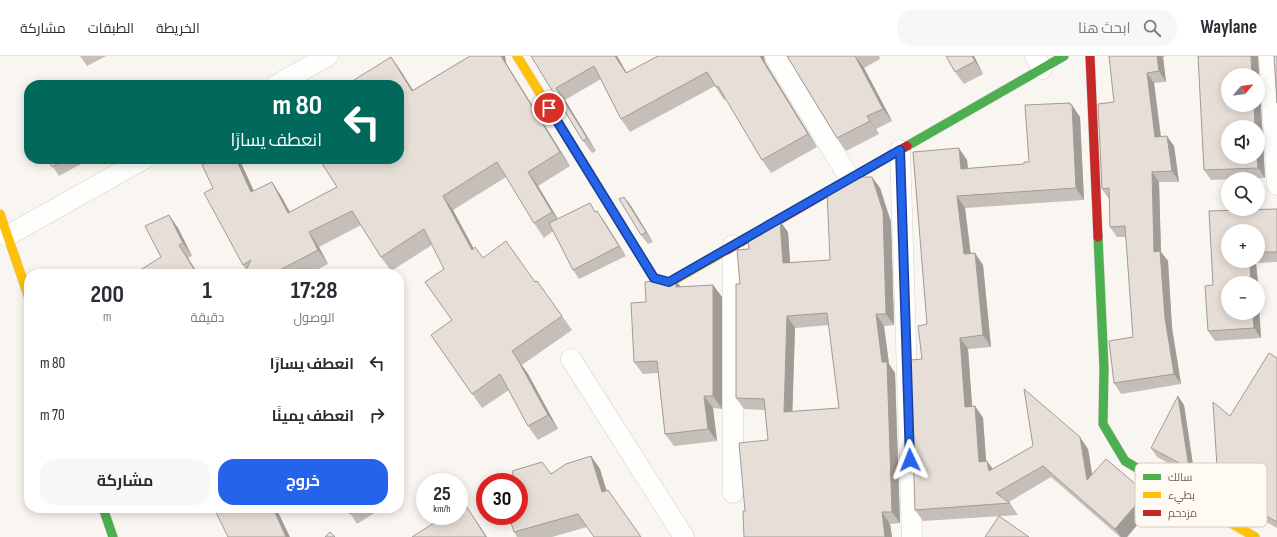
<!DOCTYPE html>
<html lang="ar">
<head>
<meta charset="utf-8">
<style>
	:root { --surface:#fff; --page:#f7f7f7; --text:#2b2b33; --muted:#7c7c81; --line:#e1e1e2; --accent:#2563eb }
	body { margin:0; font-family:"Sofia Sans Condensed",Cairo,sans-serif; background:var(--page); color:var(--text); direction:rtl; height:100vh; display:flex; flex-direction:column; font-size:15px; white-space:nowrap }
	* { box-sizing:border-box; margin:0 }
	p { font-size:13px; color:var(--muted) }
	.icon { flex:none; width:22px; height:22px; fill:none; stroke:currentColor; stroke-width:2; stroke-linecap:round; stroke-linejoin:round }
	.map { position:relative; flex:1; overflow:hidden; direction:ltr }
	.side { position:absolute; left:24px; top:213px; width:380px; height:244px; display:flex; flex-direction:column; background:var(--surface); border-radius:16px; box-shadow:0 2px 10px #0003; direction:rtl }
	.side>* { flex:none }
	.top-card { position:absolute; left:24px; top:24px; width:380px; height:84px; border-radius:16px; box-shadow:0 2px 10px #0003; direction:rtl; background:#00695c; color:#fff; overflow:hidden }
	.needle { width:26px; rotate:61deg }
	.buttons { position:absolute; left:1221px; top:12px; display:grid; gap:8px }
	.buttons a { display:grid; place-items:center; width:44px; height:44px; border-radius:50%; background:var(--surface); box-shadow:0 2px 10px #0003; font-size:20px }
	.speed { position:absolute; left:416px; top:417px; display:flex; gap:8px; font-size:20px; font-weight:700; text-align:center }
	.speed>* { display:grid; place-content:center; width:52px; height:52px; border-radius:50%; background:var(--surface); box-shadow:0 2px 10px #0003; line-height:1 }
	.speed small { font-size:10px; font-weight:400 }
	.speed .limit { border:6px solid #d22; background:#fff; color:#111 }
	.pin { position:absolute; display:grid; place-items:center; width:34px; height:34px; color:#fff; margin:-17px; border:2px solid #fff; border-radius:50%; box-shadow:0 1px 4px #0007 }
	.me { position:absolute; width:44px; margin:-22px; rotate:358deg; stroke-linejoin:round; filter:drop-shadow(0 0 3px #0008) }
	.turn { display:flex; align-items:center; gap:14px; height:84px; padding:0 16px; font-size:18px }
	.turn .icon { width:52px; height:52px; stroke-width:2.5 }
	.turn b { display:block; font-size:28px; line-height:34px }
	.eta { display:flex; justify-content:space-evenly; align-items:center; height:68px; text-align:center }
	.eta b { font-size:24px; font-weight:700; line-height:28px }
	.primary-button { display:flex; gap:8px; margin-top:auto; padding:8px 16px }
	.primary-button a { flex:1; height:46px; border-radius:16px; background:var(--accent); color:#fff; font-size:16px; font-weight:700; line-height:46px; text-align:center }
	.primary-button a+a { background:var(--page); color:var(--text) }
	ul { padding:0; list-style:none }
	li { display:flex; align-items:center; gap:12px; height:52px; padding:0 16px }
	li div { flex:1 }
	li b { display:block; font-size:15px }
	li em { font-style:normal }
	header { display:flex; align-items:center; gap:24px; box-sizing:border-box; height:56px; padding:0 20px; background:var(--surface); border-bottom:1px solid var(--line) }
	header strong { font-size:19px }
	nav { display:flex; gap:22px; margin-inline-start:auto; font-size:14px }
	.search { width:280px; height:36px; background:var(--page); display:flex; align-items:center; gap:10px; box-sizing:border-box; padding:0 14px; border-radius:16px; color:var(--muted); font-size:15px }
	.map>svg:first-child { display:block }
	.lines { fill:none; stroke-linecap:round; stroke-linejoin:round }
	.street-casing { stroke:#d7d1cb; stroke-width:21 }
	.fast-casing { stroke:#d9d2cb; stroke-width:10 }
	.slow-casing { stroke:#d9d2cb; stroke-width:10 }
	.jam-casing { stroke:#d9d2cb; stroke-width:10 }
	.street { stroke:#fefefd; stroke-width:20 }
	.fast { stroke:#4caf50; stroke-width:9 }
	.slow { stroke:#ffc107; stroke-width:9 }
	.jam { stroke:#c62828; stroke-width:9 }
	.wall { fill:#c6bfb9; fill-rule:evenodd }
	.shaded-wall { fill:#a19b96 }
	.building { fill:#e6ded7; stroke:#a19b96; fill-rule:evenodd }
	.route-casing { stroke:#184099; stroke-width:10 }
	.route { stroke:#2563eb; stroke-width:7 }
	.key { fill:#fffaf3; stroke:#d7cbc1; stroke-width:1 }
	.key-label { font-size:11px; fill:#7a5c4d }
</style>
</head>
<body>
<header>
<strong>Waylane</strong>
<div class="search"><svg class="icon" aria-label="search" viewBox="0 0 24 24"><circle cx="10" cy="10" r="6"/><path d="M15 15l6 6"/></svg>ابحث هنا</div>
<nav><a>الخريطة</a><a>الطبقات</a><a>مشاركة</a></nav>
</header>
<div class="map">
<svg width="1277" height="481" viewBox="0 0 1277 481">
	<rect width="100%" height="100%" fill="#f9f5f0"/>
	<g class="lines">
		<defs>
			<g id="street">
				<polyline points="775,0 850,123"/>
				<polyline points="1035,0 1042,13"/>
				<polyline points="1269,0 1277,129"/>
				<polyline points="276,29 328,0"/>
				<polyline points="900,94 912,481"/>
				<polyline points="7,180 144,103"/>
				<polyline points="571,303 684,481"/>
				<polyline points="733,437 733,189"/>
			</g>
			<g id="fast">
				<polyline points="907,90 1064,0"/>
				<polyline points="1098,181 1104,312 1103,368 1125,405 1195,446"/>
				<polyline points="103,452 113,481"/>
			</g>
			<g id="slow">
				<polyline points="517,0 654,222 669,227 727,194"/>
				<polyline points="0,158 29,242"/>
				<polyline points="1195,446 1255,481"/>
			</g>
			<g id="jam">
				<polyline points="1090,0 1098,181"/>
				<polyline points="727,194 907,90"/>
			</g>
		</defs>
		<use href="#street" class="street-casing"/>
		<use href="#fast" class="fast-casing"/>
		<use href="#slow" class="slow-casing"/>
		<use href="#jam" class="jam-casing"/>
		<use href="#street" class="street"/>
		<use href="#fast" class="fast"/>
		<use href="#slow" class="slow"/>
		<use href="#jam" class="jam"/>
	</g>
	<g class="wall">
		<polygon points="80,0 106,0 87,10"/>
		<polygon points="470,0 505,0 506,7 570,110 538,130 558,163 597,155 604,165 626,200 579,223 573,214 553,175 544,182 534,167 506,121 453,154 473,193 483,202 535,226 537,225 572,274 522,309 528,318 558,373 538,384 528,370 509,334 482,352 431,279 452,264 444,213 432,189 391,215 381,201 361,169 319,191 328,208 309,218 244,218 246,214 243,209 213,132 215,103 237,103 242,109 254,135 272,126 281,140 290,156 337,131 391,1 413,34"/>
		<polygon points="531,0 617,0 627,17 658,0 764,0 765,6 817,91 771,117 762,104 726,43 724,44 715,30 630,76 621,63 601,23 565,44 596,95 592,97 583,85"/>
		<polygon points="787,0 879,0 880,3 864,12 892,65 876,73 879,78 846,95 837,82"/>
		<polygon points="946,0 974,0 983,18 964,28 955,16"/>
		<polygon points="1109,0 1167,0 1163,1 1166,26 1154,27 1161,80 1174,90 1179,126 1159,126 1161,196 1168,205 1172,272 1181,328 1121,338 1114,327 1133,281 1126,181 1117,181 1110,171 1109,143 1102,133 1114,46"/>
		<polygon points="1198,0 1258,0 1265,122 1211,124 1204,114"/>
		<polygon points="1080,61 1084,144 965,152 971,198 983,209 991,291 968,293 972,350 975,350 983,362 986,405 993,413 1088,393 1092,418 1154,449 1127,481 1120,481 1051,421 1009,446 1010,447 1018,459 923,465 915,454 922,303 927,268 913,96 967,104 968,112 1024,108 1029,106"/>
		<polygon points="48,103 90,103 59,120"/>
		<path d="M872,121l8,11 11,34 3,103 -10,1 5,38 6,9 5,150 -10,1 2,13h-148l1,-26 23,-71 -3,-30 -21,-1 -8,-11 4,-114 9,-35 39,-17 2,31 40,-3zM829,269l10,83 -47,4 3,-84z"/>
		<polygon points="624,141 631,150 653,186 648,188 641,179"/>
		<path d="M1277,153v53l-21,1 2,20h-30v30h30v-22l3,47 -46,3 -7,-10 -3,-45 8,-1 -4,-74zM1228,175h30v30h-30z"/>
		<polygon points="178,172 192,200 188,202 198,218 134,218 161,201"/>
		<polygon points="713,229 722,241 722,353 713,352 717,385 674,390 665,378 658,317 643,318 634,306 646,246 680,231"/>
		<polygon points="1277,302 1277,472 1229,445 1222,435 1222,434 1218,427 1230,360"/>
		<polygon points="399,339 402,344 399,346"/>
		<polygon points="1184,349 1195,422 1157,401 1151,392"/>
		<polygon points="591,400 600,413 587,471 552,481 517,481 514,476 551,418"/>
		<polygon points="347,452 378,452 379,454 357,468"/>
	</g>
	<g class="shaded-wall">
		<polygon points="501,0 505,0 506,7 570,110 560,96"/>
		<polygon points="615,0 617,0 634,30 626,17"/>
		<polygon points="760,0 764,0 765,6 817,91 808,78"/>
		<polygon points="855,0 864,12 892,65 883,53"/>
		<polygon points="972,0 974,0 983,18 975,5"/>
		<polygon points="1157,0 1162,0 1163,1 1166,26 1159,15"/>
		<polygon points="1251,0 1258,0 1265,122 1258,112 1257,101 1258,101 1258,71 1255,71 1254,49 1258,49 1258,19 1252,19"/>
		<polygon points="391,1 401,15 422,49 412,35"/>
		<polygon points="1147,17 1154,27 1162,91 1155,81"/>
		<polygon points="556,32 565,44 596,95 587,82"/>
		<polygon points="1070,47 1072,51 1072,49 1080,61 1084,144 1076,132"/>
		<polygon points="867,60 876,73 879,78 870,65"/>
		<polygon points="1167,80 1174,90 1179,126 1172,115"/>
		<polygon points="959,92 967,104 969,124 961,113"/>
		<polygon points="236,103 237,103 242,109 261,151 251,136"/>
		<polygon points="528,116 538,130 562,170 552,156"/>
		<polygon points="1152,116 1159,126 1161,196 1168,205 1172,272 1181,328 1174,318 1154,196"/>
		<polygon points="872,121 880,132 891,166 894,269 886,258"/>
		<polygon points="272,126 281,140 298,171 288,157"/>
		<polygon points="443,140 453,154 482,208 472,194"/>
		<polygon points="957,140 965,152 972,210 964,198"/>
		<polygon points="624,141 631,150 653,186 646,176"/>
		<polygon points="597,155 604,165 626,200 619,190"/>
		<polygon points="169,159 178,172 192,200 183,187"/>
		<polygon points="780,165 788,176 791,219 783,207"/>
		<polygon points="309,176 319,191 328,208 318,194"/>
		<polygon points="179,189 188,202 198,218 197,218"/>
		<polygon points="975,197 983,209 991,291 983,279"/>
		<polygon points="1250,205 1255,205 1256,207 1258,227 1251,227"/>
		<polygon points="676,224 684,236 676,231"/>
		<polygon points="713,229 722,241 722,353 713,340"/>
		<polygon points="1258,235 1261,282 1254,272 1253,257 1258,257"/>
		<polygon points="876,258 884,270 889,308 895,317 900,467 892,456 882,306"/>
		<polygon points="787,260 795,272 792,368 784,356"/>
		<polygon points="960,282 968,293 973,362 965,351"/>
		<polygon points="518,304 528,318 558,373 548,359"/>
		<polygon points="704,340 713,352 717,385 708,373"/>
		<polygon points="1178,340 1184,349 1195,422 1189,412"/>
		<polygon points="975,350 983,362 987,417 979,406"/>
		<polygon points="1080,381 1088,393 1095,436 1087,424"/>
		<polygon points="591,400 600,413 611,449 602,436"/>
		<polygon points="987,405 995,416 989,415"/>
		<polygon points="1146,437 1154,449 1127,481 1121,481 1115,473"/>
		<polygon points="465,448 487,481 486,481"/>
		<polygon points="273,452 276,452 290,481 286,481"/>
		<polygon points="882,456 890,468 892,481 885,481"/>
	</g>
	<g class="building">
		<polygon points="470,0 501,0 560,96 528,116 552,156 534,167 497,106 443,140 472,194 475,191 483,202 506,185 535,226 537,225 562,260 512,295 518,304 548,359 528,370 500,318 472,338 431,279 452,264 425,226 444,213 424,173 381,201 352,155 309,176 318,194 272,218 244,218 251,204 243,209 204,137 213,132 202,109 215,103 236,103 251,136 272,126 288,157 337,131 319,103 399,103 399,29 346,29 391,1 412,35"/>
		<polygon points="531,0 615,0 626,17 658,0 760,0 808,78 762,104 718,30 716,31 707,16 621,63 594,10 556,32 587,82 583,85"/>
		<polygon points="787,0 855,0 883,53 867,60 870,65 837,82"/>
		<polygon points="946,0 972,0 975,5 955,16"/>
		<polygon points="1109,0 1157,0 1159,15 1147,17 1155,81 1167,80 1172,115 1152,116 1154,196 1160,195 1165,262 1174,318 1114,327 1109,285 1133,281 1125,170 1110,171 1109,132 1102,133 1098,48 1114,46"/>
		<polygon points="1198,0 1251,0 1252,19 1228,19 1228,49 1254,49 1255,71 1228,71 1228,101 1257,101 1258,112 1204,114"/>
		<polygon points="1274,0 1277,0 1277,47"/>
		<polygon points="1070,47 1070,49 1072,49 1076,132 957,140 964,198 975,197 983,279 960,282 965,351 975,350 979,406 987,405 989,415 1033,390 1024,333 1080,381 1087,424 1106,403 1146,437 1115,473 1043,410 996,437 1010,447 915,454 910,304 922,303 918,270 927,268 913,96 959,92 961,113 1024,108 1024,106 1029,106 1025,49"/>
		<polygon points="48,103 66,103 52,111"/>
		<path d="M857,121h15l11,34 3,103h-10l6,48h5l5,150h-10l3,25h-141l-1,-26h2l-6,-68 29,-3 -4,-41 -28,-1v-114h4l-3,-34 12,-1 -1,-13 26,-15h6l3,42 47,-3 -3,-69 13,-8zM827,257l12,95 -55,4 3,-96z"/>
		<polygon points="624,141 646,176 641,179 619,143"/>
		<polygon points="590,147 595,156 597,155 619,190 573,214 549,167"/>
		<polygon points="1277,153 1277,196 1258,196 1258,175 1228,175 1228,205 1250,205 1251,227 1228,227 1228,257 1253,257 1254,272 1208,275 1205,230 1213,229 1209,155"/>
		<polygon points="169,159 183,187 179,189 197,218 134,218 161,201 145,170"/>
		<polygon points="676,224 676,231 713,229 713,340 704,340 708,373 665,378 657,305 634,306 631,247 646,246 645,226 653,225 661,227 669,225"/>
		<polygon points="1269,297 1277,302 1277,466 1222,435 1224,431 1218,427 1213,346 1230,360"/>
		<polygon points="1178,340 1189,412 1151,392"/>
		<polygon points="591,400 602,436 608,434 641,481 594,481 578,458 514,476 509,460 519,460 519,426 515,426 512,415 542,406 551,418 566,408"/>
		<polygon points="465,448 486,481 412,481 445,460 459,460 459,451"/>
		<polygon points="214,452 273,452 286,481 228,481"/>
		<polygon points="347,452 360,452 350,458"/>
		<polygon points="999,460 1029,481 985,481"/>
		<polygon points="330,476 335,481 325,481"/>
	</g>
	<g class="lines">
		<defs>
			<polyline id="route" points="549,52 654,222 669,226 900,94 910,404"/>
		</defs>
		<use href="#route" class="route-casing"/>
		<use href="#route" class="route"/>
	</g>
	<rect x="1135" y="407" width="132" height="64" rx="6" class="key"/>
	<rect x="1143" y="418" width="18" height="6" fill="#4caf50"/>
	<rect x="1143" y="436" width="18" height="6" fill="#ffc107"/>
	<rect x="1143" y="454" width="18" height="6" fill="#c62828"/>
	<g class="key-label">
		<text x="1168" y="425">سالك</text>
		<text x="1168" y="443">بطيء</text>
		<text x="1168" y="461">مزدحم</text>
	</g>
</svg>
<div class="buttons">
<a><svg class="needle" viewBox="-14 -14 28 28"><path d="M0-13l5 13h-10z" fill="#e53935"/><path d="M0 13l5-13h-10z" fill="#7c7c81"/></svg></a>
<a><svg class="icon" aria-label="sound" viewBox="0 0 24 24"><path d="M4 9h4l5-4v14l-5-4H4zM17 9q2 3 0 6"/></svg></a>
<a><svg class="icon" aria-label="search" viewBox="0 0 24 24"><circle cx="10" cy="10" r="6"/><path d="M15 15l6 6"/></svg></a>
<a>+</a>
<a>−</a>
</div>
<div class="speed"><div>25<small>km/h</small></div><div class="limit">30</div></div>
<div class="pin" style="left:549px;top:52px;background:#d93025"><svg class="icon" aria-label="arrive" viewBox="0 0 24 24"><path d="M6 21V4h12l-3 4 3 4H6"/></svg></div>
<svg class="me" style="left:910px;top:404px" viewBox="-20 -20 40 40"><path d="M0-17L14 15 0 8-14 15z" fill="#2563eb" stroke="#fff" stroke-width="4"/></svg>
<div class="top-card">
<div class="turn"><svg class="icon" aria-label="left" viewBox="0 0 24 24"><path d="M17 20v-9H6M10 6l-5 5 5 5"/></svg><div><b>80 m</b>انعطف يسارًا</div></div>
</div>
<section class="side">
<div class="eta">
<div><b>17:28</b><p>الوصول</p></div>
<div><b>1</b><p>دقيقة</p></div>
<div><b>200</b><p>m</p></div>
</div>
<ul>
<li><svg class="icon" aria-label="left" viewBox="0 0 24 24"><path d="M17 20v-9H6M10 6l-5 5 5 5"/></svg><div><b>انعطف يسارًا</b></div><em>80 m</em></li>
<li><svg class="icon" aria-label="right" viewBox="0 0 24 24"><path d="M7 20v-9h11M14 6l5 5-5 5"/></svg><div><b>انعطف يمينًا</b></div><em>70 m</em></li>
</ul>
<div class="primary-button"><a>خروج</a><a>مشاركة</a></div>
</section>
</div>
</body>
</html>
